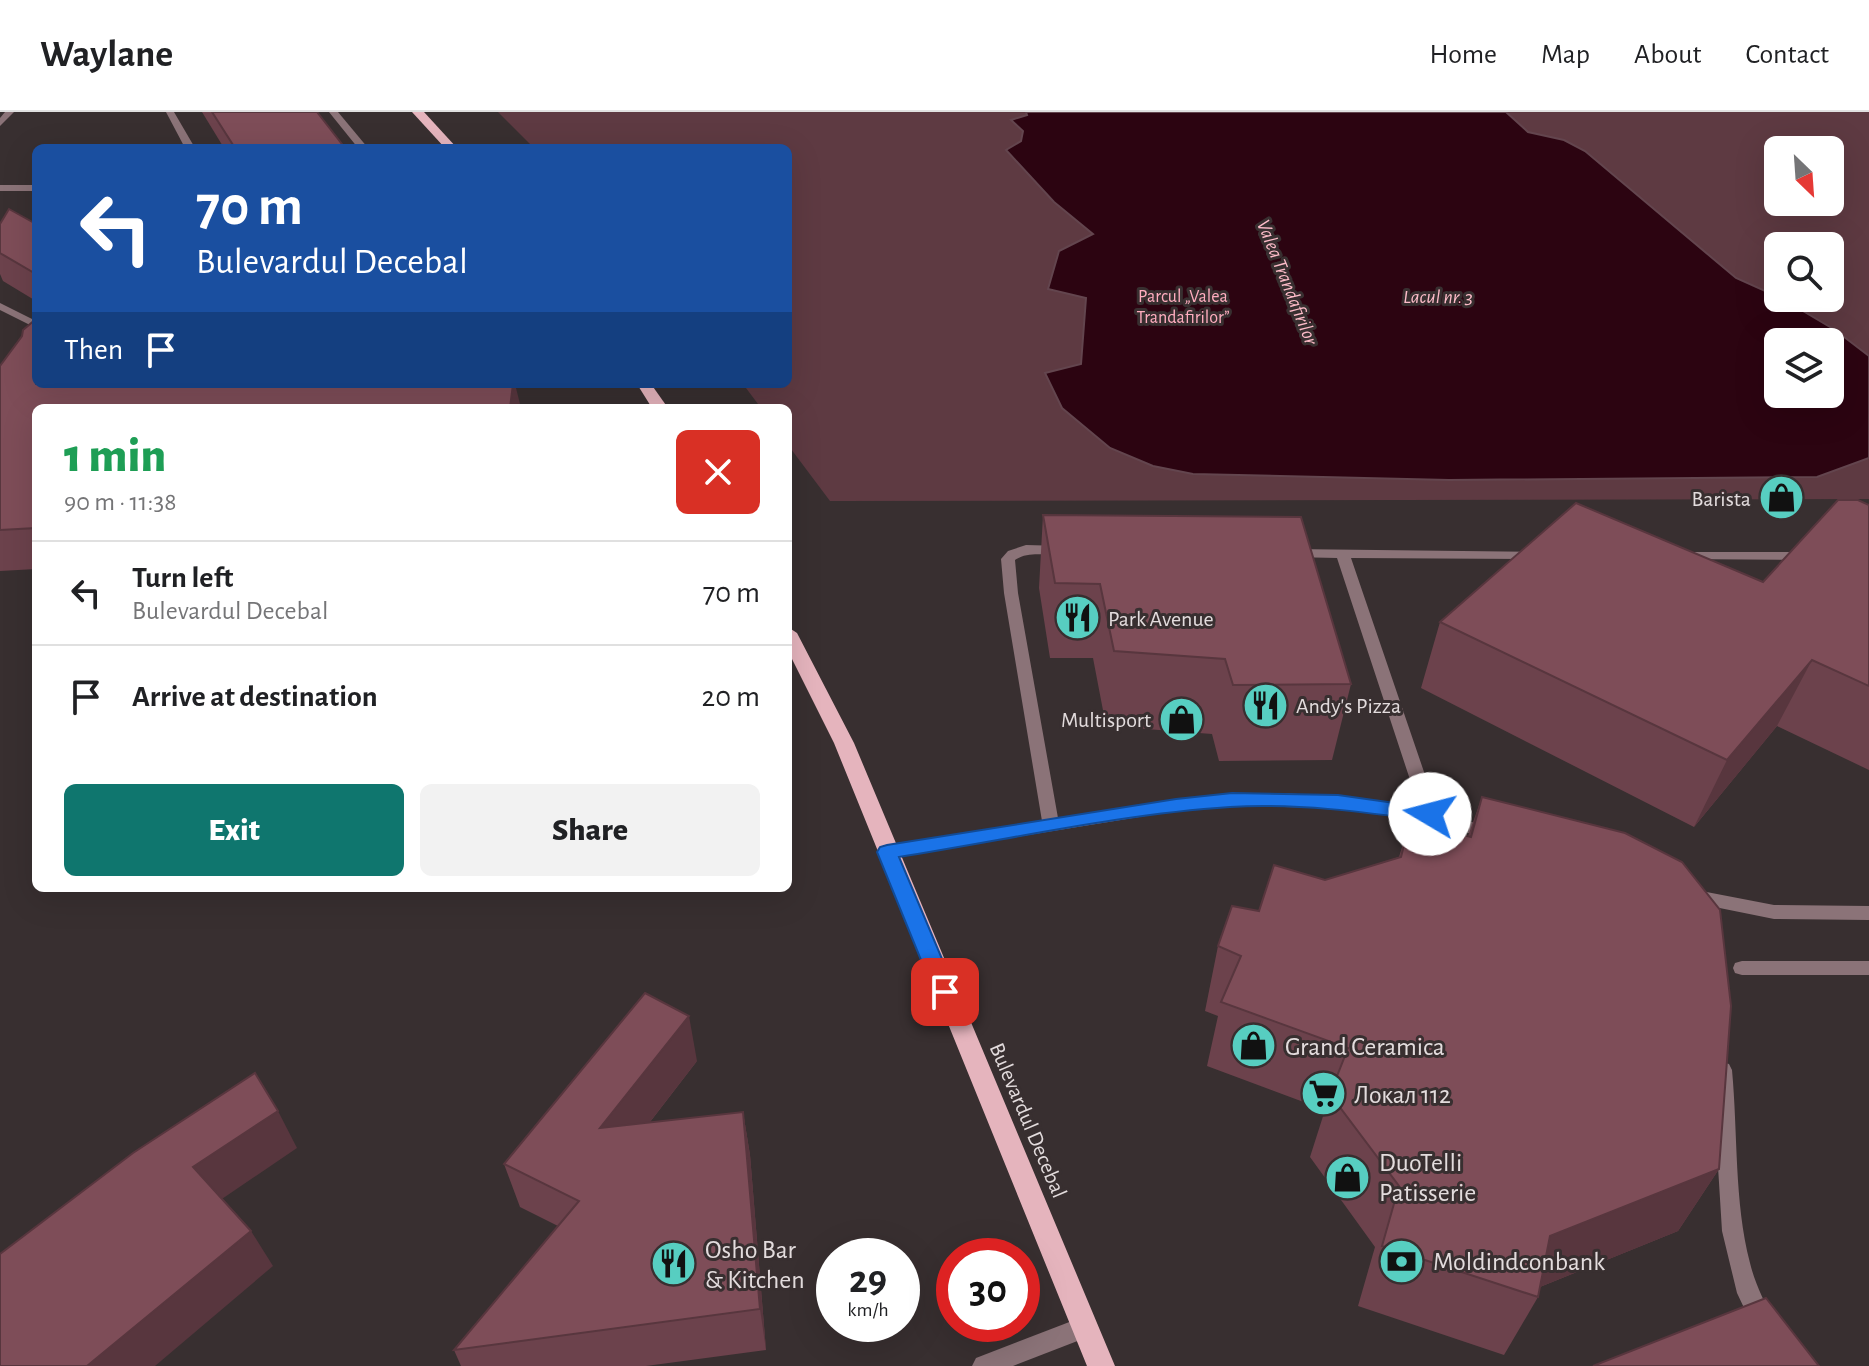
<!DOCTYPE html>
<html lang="en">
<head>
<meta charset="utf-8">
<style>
	:root { --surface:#fff; --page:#f2f2f2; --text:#202124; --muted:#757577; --line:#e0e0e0; --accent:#0f766e }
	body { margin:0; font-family:"Alegreya Sans",sans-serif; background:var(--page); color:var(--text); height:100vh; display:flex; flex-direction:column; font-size:30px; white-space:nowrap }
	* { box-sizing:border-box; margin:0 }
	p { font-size:26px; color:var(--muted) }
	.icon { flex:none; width:44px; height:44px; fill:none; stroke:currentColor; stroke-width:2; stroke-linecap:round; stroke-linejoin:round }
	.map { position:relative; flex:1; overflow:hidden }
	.panel { position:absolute; left:32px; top:292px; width:760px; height:488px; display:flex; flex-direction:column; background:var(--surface); border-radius:12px; box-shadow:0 8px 32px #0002 }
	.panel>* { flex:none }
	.top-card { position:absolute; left:32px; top:32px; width:760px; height:244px; border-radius:12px; box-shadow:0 8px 32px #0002; background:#1a4fa0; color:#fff; overflow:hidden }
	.needle { width:52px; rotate:155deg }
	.tools { position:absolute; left:1764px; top:24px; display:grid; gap:16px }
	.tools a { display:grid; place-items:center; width:80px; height:80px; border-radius:12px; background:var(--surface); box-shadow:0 8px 32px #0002; font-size:40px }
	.speed { position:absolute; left:816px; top:1126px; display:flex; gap:16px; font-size:40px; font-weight:700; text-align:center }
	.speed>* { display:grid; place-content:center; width:104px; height:104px; border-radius:50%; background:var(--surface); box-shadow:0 8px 32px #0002; line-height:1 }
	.speed small { font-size:20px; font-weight:400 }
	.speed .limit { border:12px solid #d22; background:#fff; color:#111 }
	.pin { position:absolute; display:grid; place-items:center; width:68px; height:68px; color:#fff; margin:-34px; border-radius:16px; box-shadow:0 4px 12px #0006 }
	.me { position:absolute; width:88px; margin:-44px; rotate:278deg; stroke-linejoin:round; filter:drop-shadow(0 0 6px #0008) }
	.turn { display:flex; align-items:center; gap:28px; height:168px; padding:0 32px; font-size:36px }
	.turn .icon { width:104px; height:104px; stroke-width:2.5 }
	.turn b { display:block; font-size:56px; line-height:68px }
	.then { display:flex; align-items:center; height:76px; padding:0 32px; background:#0003; gap:16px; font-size:30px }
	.round { display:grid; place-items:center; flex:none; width:84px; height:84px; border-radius:12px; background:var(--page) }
	.overview { display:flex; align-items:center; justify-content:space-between; height:136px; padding:0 32px }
	h1 { font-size:48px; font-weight:800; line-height:60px; color:#1e9e55 }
	.button { display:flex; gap:16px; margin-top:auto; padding:16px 32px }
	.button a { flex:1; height:92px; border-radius:12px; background:var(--accent); color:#fff; font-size:32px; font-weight:800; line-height:92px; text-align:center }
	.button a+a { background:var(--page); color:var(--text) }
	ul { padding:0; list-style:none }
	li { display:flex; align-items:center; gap:24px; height:104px; padding:0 32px; border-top:2px solid var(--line) }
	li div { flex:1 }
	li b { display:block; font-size:30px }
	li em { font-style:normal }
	header { display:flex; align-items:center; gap:48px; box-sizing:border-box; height:112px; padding:0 40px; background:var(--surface); border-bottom:2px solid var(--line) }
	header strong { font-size:38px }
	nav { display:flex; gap:44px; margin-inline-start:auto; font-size:28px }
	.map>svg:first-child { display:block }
	.green { fill:#5e3a42; fill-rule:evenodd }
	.water { fill:#2c0411; stroke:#63454e; stroke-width:2; fill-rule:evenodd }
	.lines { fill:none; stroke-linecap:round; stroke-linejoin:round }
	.service { fill:#8b7378; fill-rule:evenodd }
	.minor { fill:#8b7378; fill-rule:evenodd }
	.primary { fill:#e5b4bd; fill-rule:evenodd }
	.wall { fill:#6c424c }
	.shaded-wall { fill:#58363e }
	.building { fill:#7e4d58; stroke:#58363e; stroke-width:2 }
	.route { fill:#1a73e8; stroke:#114b97; stroke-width:2 }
	.labels { text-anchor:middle; stroke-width:6; stroke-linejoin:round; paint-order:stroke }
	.far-park-label { font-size:18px; fill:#ffadbf; stroke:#382f30 }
	.far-water-label { font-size:20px; font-style:italic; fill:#febcc9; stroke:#382f30 }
	.poi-label { font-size:22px; fill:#e3dcdd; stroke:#382f30; text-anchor:end }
	.street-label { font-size:22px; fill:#e3dcdd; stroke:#382f30 }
	.near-poi-label { font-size:26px; fill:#e3dcdd; stroke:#382f30; text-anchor:start }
</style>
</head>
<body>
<header>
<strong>Waylane</strong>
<nav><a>Home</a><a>Map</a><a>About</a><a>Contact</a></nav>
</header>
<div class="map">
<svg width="1869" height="1254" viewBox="0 0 1869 1254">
	<rect width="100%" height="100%" fill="#382f30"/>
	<path class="green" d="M498,0h1371v387l-1039,2 -42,-56v-37h-27l-18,-24h45v-236h-254zM1778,38h52v52h-52zM1778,134h52v52h-52zM1778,230h52v52h-52z"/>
	<path class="water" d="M1026,0h480l22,20 36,8 21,11 151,127 45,20 54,32 34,26v102l-52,19 -368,3 -256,-6 -40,-8 -43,-18 -48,-40 -17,-35 36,-9 5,-66 -38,-9 11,-38 34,-17 -39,-32 -48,-52 15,-9 2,-10 -12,-11 16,-5zM1778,230h52v52h-52z"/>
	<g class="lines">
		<g class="service">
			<polygon points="5,0 14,0 0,14 0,6"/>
			<polygon points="166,0 174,0 195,36 185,36"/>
			<polygon points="329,0 338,0 368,36 358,36"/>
			<rect x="0" y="73" width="36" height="6"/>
			<polygon points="0,191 36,209 36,216 0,198"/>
			<path d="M1722,950l7,2 3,6c6,64 2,131 18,193 5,21 15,39 23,58l-3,8 -8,3 -8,-3 -17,-36 -15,-62 -10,-161 3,-6z"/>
			<polygon points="1085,1204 1093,1207 1096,1215 1093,1223 1013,1254 972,1254 976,1246"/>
		</g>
		<g class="minor">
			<path d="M1026,433l37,1 7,4c-16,10 -38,-2 -55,10l3,33 40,225c57,-9 114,-20 171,-24 63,-4 127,4 190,13l-82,-249 -46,-1 -7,-4 7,-4 249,3 2,3 -2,3 -5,1 -184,-1 86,252 58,20 3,4 -3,4 -6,2 -60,-20 -91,-12 -106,-2 -56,5 -289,47 -6,-1 -3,-5 3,-5 6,-1 155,-25 -38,-228 -3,-34 7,-8z"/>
			<polygon points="1683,440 1807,440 1814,444 1807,448 1678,447 1676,444 1678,441"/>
			<polygon points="1691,777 1774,793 1869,794 1869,808 1774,807 1685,789 1682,784 1685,779"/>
			<polygon points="1742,849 1869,849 1869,863 1742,863 1735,861 1733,856 1735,851"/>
		</g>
		<g class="primary">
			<polygon points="412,0 424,0 457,36 445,36"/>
			<polygon points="637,272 651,272 668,296 652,296"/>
			<polygon points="788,515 797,521 854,631 1115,1254 1087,1254 834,631 788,539"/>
		</g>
	</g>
	<g class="wall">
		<polygon points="202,0 317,0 345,36 224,36"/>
		<polygon points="0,112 36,112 36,189 3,169 0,162"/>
		<polygon points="0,254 36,296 36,457 0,459"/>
		<polygon points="1869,393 1869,658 1777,614 1694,715 1421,576 1440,510 1763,470"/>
		<polygon points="1043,403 1351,572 1332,648 1219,649 1212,622 1106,614 1093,546 1050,546 1039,476"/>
		<polygon points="1482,685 1719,1057 1678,1119 1540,1175 1538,1185 1504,1243 1358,1194 1375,1135 1310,1045 1325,998 1207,954 1218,904 1205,899 1218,834 1259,799 1325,768 1399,745 1410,709 1468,724"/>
		<polygon points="697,949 650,1010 743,1000 750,1043 766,1238 646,1254 461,1254 454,1238 558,1114 520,1095 504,1052"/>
	</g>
	<g class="shaded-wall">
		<polygon points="513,272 515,272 521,296 510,296"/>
		<polygon points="1812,548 1777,614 1694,715 1727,648"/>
		<polygon points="689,904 697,949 612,1059 600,1016"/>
		<polygon points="278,999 297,1036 216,1091 193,1055"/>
		<polygon points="743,1000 750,1043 766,1238 760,1197"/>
		<polygon points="1719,1057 1678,1119 1525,1181 1550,1124"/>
		<polygon points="251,1119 273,1154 155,1254 87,1254"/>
	</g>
	<g class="building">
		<polygon points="212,0 317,0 345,36 235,36"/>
		<polygon points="9,97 36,112 36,162 0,141 0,112"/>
		<polygon points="36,207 36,272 513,272 510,296 36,296 36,416 0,418 0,254 22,224 23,218"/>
		<polygon points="1838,388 1858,388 1869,393 1869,574 1812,548 1727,648 1440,510 1576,391 1763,470"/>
		<polygon points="1043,403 1301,405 1351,572 1233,573 1225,547 1114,539 1100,472 1055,471"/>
		<polygon points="1482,685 1625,721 1682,750 1720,798 1731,894 1719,1057 1550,1124 1538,1185 1382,1134 1399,1074 1330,982 1348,936 1221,890 1241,844 1218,834 1232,794 1259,799 1274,753 1325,768 1401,745 1410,709 1471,725"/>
		<polygon points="645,881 689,904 600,1016 743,1000 760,1197 454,1238 579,1089 504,1052"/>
		<polygon points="255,961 278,999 193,1055 251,1119 87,1254 0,1254 0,1142 133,1041"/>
		<polygon points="1766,1186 1819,1254 1593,1254"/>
	</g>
	<path class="route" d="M1232,681l106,2 92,13 9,6 -9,7c-66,-9 -133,-18 -200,-14 -109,7 -223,33 -331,50l57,135 -3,6 -8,2 -7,-2 -4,-6 -57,-140 3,-5 7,-2 289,-46z"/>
	<defs>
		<symbol id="shop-disc" viewBox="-11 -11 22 22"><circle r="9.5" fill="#57cec1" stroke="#382f30"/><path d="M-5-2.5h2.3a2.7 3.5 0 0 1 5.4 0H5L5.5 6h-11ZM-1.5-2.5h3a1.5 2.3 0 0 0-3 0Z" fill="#111"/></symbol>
		<symbol id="restaurant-disc" viewBox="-11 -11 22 22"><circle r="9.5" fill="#57cec1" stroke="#382f30"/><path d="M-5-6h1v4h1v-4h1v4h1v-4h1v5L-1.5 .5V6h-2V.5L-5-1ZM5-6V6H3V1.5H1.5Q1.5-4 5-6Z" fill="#111"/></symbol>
		<symbol id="supermarket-disc" viewBox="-11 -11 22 22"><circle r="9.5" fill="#57cec1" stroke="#382f30"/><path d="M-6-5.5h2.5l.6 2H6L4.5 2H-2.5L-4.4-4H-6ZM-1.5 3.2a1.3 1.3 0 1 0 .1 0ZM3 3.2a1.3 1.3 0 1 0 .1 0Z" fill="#111"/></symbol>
		<symbol id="bank-disc" viewBox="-11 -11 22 22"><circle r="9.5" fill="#57cec1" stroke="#382f30"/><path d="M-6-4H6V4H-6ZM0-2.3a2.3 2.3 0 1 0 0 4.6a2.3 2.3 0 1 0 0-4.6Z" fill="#111"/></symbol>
	</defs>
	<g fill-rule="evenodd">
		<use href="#shop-disc" x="1756" y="360" width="51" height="51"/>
		<use href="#restaurant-disc" x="1052" y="480" width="51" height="51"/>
		<use href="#restaurant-disc" x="1240" y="568" width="51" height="51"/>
		<use href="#shop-disc" x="1156" y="582" width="51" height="51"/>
		<use href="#shop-disc" x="1228" y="908" width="51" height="51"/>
		<use href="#supermarket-disc" x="1298" y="956" width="51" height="51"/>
		<use href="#shop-disc" x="1322" y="1040" width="51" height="51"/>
		<use href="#bank-disc" x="1376" y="1124" width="51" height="51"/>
		<use href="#restaurant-disc" x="648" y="1126" width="51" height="51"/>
	</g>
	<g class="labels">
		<g class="far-park-label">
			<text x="1183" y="190">Parcul „Valea<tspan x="1183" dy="21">Trandafirilor”</tspan></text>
		</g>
		<g class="far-water-label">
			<text transform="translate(1288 170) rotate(68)" y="7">Valea Trandafirilor</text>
			<text x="1438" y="191">Lacul nr. 3</text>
		</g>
		<g class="poi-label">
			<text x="1751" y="394">Barista</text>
			<text x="1108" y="514" text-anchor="start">Park Avenue</text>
			<text x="1296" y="601" text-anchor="start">Andy's Pizza</text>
			<text x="1151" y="615">Multisport</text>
		</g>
		<g class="street-label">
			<text transform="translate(1029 1008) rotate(67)" y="8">Bulevardul Decebal</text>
		</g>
		<g class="near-poi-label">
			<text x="1285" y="943">Grand Ceramica</text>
			<text x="1354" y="991">Локал 112</text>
			<text x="1379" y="1059">DuoTelli<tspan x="1379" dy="30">Patisserie</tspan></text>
			<text x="705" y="1146">Osho Bar<tspan x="705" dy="30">&amp; Kitchen</tspan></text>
			<text x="1433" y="1158">Moldindconbank</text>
		</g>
	</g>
</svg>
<div class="tools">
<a><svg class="needle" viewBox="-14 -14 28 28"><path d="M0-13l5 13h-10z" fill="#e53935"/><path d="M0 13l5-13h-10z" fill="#757577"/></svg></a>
<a><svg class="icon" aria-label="search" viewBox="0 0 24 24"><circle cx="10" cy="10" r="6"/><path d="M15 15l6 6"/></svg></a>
<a><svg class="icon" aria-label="layers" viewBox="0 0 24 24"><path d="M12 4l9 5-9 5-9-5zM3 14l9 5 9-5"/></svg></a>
</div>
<div class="speed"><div>29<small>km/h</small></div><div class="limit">30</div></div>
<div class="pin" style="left:945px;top:880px;background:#d93025"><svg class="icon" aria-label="arrive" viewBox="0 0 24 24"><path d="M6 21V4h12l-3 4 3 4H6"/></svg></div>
<svg class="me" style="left:1430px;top:702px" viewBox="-20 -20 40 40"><circle r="19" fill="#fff"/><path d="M0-13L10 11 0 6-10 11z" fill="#1a73e8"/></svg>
<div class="top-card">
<div class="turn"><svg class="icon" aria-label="left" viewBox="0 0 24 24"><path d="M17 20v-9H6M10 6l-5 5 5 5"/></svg><div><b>70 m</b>Bulevardul Decebal</div></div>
<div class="then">Then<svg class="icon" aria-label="arrive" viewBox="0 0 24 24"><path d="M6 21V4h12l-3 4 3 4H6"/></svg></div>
</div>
<section class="panel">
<div class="overview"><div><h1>1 min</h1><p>90 m · 11:38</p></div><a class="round" style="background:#d93025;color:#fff"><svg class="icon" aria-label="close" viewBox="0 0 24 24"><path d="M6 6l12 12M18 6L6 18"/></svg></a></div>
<ul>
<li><svg class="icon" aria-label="left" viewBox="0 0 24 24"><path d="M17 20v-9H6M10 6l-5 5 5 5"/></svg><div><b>Turn left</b><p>Bulevardul Decebal</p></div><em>70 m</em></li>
<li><svg class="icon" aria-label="arrive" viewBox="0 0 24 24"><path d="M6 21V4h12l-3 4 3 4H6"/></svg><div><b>Arrive at destination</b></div><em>20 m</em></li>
</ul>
<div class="button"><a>Exit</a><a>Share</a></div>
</section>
</div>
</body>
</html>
